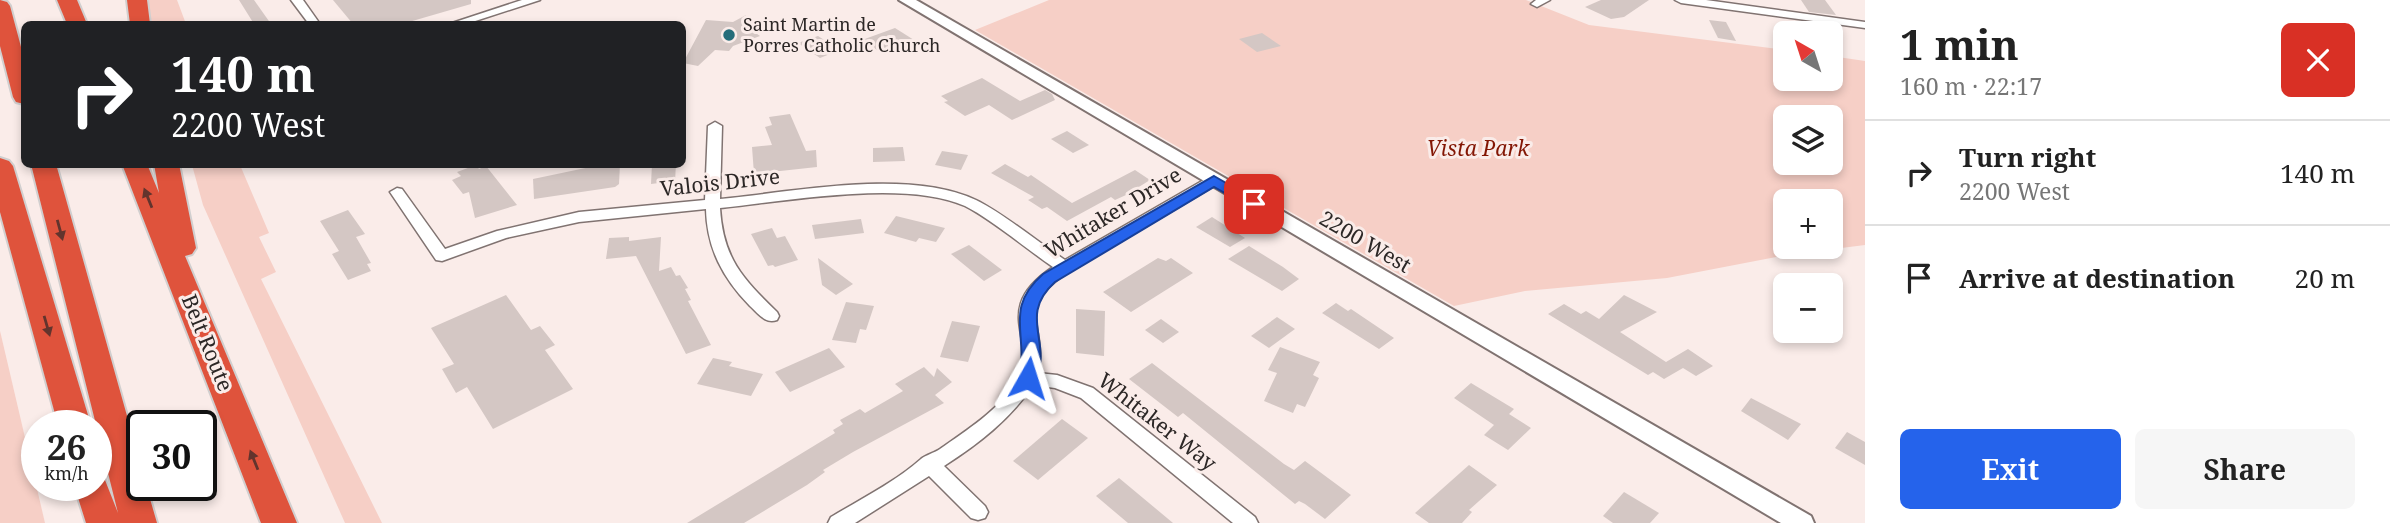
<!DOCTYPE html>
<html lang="en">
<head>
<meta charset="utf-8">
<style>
	:root { --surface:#fff; --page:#f6f6f6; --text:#222; --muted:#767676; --line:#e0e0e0; --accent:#2563eb }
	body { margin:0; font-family:"Noto Serif",serif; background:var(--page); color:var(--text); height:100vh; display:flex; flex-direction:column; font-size:26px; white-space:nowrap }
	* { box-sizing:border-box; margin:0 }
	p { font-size:23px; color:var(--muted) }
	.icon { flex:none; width:38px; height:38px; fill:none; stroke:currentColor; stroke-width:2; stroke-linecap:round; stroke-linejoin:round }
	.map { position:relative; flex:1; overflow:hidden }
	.drawer { display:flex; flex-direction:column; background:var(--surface); width:525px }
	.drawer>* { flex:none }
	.top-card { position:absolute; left:21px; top:21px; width:665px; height:147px; border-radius:10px; box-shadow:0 4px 10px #0003; background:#202124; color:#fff; overflow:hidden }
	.needle { width:46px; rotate:321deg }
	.fabs { position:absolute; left:1773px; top:21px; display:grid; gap:14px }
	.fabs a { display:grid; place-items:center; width:70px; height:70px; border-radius:10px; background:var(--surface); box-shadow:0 4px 10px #0003; font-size:35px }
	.speed { position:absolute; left:21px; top:410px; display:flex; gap:14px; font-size:35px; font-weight:700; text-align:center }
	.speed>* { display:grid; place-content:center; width:91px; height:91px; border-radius:50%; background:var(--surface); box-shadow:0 4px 10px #0003; line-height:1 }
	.speed small { font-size:18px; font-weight:400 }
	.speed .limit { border:4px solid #111; border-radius:10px; background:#fff; color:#111 }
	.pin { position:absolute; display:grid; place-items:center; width:60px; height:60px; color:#fff; margin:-30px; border-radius:14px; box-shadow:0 4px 10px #0006 }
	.me { position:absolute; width:77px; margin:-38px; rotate:6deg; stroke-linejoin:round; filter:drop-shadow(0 0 5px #0008) }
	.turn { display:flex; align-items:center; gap:24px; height:147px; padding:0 35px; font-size:32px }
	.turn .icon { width:91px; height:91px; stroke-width:2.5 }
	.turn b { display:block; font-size:49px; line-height:60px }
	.round { display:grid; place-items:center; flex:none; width:74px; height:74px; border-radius:10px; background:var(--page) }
	.head { display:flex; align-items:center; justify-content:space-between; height:119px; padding:0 35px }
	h1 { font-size:42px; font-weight:700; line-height:52px }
	.action { display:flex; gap:14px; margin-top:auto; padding:14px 35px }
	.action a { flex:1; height:80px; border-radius:10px; background:var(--accent); color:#fff; font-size:28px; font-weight:700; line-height:80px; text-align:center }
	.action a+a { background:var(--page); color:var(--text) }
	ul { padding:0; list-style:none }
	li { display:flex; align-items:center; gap:21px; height:105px; padding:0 35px; border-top:2px solid var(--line) }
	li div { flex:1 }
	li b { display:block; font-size:26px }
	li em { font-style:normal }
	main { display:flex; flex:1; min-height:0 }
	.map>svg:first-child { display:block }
	.green { fill:#f6cfc6; fill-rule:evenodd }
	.building { fill:#d4c7c4 }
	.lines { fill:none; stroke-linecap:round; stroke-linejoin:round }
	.minor-casing { stroke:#807371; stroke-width:3 }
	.tertiary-casing { stroke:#807371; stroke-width:4 }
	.motorway-casing { stroke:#d1cfcf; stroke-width:4 }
	.minor { fill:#fff; fill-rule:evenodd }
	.tertiary { fill:#fff; fill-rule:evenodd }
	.motorway { fill:#df533c; fill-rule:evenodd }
	.oneway { fill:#62342d }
	.route { fill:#2563eb; stroke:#184099; stroke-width:2 }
	.poi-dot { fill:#256d7a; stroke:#faece9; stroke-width:2.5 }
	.labels { text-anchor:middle; stroke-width:6; stroke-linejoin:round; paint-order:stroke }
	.far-poi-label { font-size:18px; fill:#2c2726; stroke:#faece9; text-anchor:start }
	.park-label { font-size:21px; font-style:italic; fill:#831604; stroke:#faece9 }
	.street-label { font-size:21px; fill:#2c2726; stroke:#faece9 }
</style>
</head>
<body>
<main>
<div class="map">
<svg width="1865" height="523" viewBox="0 0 1865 523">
	<rect width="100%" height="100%" fill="#faece9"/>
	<g class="green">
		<polygon points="147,0 177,0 186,24 152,24"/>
		<path d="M1049,0h477l63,25 196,25v29h45l1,-23 34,5v184l-79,10 -119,23 -142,13 -71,15 -479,-276zM1785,117h45v46h-45zM1785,201h45v46h-45z"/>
		<polygon points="192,165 240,165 269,233 259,237 276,272 261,279 382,523 345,523 203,205"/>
		<polygon points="0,331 1,335 45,523 0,523"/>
	</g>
	<g class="building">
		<polygon points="239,0 254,0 271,24 254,24"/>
		<polygon points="333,0 471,0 471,4 402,24 353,24"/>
		<polygon points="1601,0 1649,0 1624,17 1611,19 1585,7"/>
		<polygon points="1801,0 1825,0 1836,15 1809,12"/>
		<polygon points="746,15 744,25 760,36 733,46 729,51 715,50 698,66 683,63 706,20 733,22"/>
		<polygon points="1709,20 1726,22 1736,41 1718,38"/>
		<polygon points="895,28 914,40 883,54 862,40"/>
		<polygon points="1262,33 1281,46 1257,52 1239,39"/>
		<polygon points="818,36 840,50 820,58 798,43"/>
		<polygon points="982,78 1020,101 1045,90 1052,94 1055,100 1012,120 989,105 965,116 944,102 948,101 941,96"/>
		<polygon points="790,114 806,151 816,150 817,167 754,174 752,147 772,145 765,127 772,125 769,117"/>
		<polygon points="1067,131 1089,145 1073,153 1051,139"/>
		<polygon points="903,147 905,161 873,162 873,148"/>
		<polygon points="942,151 968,155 961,170 935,165"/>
		<polygon points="620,164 619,184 615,187 534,199 533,179 595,166"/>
		<polygon points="652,164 676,164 675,181 651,184"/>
		<polygon points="1005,164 1028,177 1031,175 1072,203 1135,170 1150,180 1126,195 1115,200 1111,197 1067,221 1047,207 1042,209 1028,200 1034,197 991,173"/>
		<polygon points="476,165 479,169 486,166 517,205 475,218 469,192 463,194 452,180 461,176 457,172"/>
		<polygon points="348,210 365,234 356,237 371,263 367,264 371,271 348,280 332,254 339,251 320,221"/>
		<polygon points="896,216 945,228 936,242 919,238 916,242 884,233"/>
		<polygon points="1212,217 1245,238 1230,247 1196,227"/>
		<polygon points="861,219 864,233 815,239 812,225"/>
		<polygon points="772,228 777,238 785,236 798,260 775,267 773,265 768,266 751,234"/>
		<polygon points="629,237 629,241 661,237 659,271 671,267 676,276 680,275 688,288 685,289 691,300 688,301 711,345 686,354 636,256 606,259 609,238"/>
		<polygon points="969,245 1002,270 984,281 951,254"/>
		<polygon points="1249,246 1283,267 1299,279 1282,291 1228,259"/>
		<polygon points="818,258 853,284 836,295 822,285"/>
		<polygon points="1158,258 1166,261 1171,258 1193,273 1131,312 1103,292"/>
		<polygon points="506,295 531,330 540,326 555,345 545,350 573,389 493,429 467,387 456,393 442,369 454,364 431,328"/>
		<polygon points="1624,295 1657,312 1620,332 1666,362 1688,349 1713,366 1696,376 1683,368 1664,379 1653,372 1648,375 1548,314 1564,304 1581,314 1586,311 1599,319"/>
		<polygon points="846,302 874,306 866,330 860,329 856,343 832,340"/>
		<polygon points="1336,303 1348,311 1351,309 1394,338 1379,349 1322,313"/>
		<polygon points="1076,309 1105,311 1104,356 1076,353"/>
		<polygon points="1277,317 1295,329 1269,348 1251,336"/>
		<polygon points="1161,319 1179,332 1163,343 1145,330"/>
		<polygon points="952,321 980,326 968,362 940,357"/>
		<polygon points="1280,347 1320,362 1313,375 1319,378 1305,407 1297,404 1293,413 1264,401 1277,373 1268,370"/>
		<polygon points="829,348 845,367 790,392 775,372"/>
		<polygon points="713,358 732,362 729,366 763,374 751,396 697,384"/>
		<polygon points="1152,363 1284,464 1294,470 1305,461 1351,495 1325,519 1305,504 1299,501 1295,504 1183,413 1178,417 1129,379"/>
		<polygon points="924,367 934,377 937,368 952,382 935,395 944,403 853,452 823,470 825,472 807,485 744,523 687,523 835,433 833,430 843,424 840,420 860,409 865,413 903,391 895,384"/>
		<polygon points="1471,383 1514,409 1509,414 1531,428 1508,450 1484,435 1494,425 1454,398"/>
		<polygon points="1751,398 1801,424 1788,440 1741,411"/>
		<polygon points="1062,419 1088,438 1038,480 1013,461"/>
		<polygon points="1847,432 1865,442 1865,465 1835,448"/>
		<polygon points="1469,465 1497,485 1469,510 1472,512 1462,523 1429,523 1415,513"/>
		<polygon points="1119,478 1173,523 1128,523 1096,496"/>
		<polygon points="1624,492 1659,513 1650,523 1613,523 1603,516"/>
	</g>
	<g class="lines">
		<defs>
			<g id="minor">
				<polygon points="291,0 303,0 320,24 309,24"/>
				<polygon points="522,0 540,0 466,24 449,24"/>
				<polygon points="1536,0 1550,0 1537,7 1531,4"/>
				<polygon points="1675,0 1706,0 1865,22 1865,28 1681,3"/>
				<path d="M715,122l7,4 -2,73c74,-7 187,-31 256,1 27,13 63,43 89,60l144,-83h10l2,3 -2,3 -155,92c-50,34 -16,53 -26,98l19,2 36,13 162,129 3,6h-25l-152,-125 -26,-10 -22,-3c-22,34 -55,59 -89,81l41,40 3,6 -3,6 -7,2 -7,-2 -42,-42 -74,47h-27l3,-6c30,-18 64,-35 90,-58 5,-4 13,-6 19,-10 27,-19 59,-39 76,-67 26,-41 -29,-71 37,-115 -25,-17 -62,-48 -88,-61 -60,-27 -178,-5 -245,2 3,50 22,70 57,104l2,4 -2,4c-12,4 -18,-6 -27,-14 -27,-28 -43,-57 -44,-97l-127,13 -73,16 -64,23 -6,-1 -46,-68 7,-4 5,1 43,60 52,-18 82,-19 126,-12 3,-74z"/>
			</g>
			<polygon id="tertiary" points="899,0 916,0 1811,516 1814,523 1781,523"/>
			<g id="motorway">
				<polygon points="0,0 7,2 10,6 24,58 24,104 16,102 13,97 0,46"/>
				<polygon points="57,0 77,0 87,24 67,24"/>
				<polygon points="127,0 147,0 150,24 130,24"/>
				<polygon points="0,158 9,161 13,166 91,425 58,425 0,212"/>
				<polygon points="31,164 56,164 142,469 142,485 146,485 157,523 86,523 74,485 96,485 96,472 103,475 118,513"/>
				<polygon points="122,164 147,164 159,193 154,164 179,164 196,248 192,254 185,256 297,523 261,523"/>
			</g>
		</defs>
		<use href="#minor" class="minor-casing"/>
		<use href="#tertiary" class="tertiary-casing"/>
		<use href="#motorway" class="motorway-casing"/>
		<use href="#minor" class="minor"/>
		<use href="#tertiary" class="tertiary"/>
		<use href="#motorway" class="motorway"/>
	</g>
	<defs><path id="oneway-solid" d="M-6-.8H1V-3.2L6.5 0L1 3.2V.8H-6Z" transform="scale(1.75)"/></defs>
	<g class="oneway">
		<use href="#oneway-solid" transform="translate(148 198) rotate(-112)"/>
		<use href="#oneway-solid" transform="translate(60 230) rotate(75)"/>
		<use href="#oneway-solid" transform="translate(47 326) rotate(74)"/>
		<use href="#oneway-solid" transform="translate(254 460) rotate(-112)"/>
	</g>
	<path class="route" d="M1214,176l48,28 -8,4 -5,-1 -35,-20 -159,95c-39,35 0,62 -21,100h-12l-3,-4c10,-44 -16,-69 24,-104z"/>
	<circle class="poi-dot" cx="729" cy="35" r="7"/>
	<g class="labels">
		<g class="far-poi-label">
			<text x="743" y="31">Saint Martin de<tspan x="743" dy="21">Porres Catholic Church</tspan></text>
		</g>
		<g class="park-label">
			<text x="1478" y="156">Vista Park</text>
		</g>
		<g class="street-label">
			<text transform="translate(720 183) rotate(-6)" y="7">Valois Drive</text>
			<text transform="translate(1113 213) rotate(-31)" y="7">Whitaker Drive</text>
			<text transform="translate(1365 242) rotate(30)" y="7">2200 West</text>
			<text transform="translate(207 343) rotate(68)" y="7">Belt Route</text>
			<text transform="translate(1157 422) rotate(38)" y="7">Whitaker Way</text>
		</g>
	</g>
</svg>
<div class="fabs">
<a><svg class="needle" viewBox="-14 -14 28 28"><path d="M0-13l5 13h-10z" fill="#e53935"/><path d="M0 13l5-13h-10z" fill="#767676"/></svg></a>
<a><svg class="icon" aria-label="layers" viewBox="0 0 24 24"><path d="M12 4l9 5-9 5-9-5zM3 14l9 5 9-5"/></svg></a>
<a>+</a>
<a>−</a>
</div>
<div class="speed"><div>26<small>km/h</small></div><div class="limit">30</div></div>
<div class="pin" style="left:1254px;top:204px;background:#d93025"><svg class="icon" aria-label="arrive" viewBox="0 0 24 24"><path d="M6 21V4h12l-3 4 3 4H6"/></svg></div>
<svg class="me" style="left:1028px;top:378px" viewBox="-20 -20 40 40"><path d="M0-17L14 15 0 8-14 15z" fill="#2563eb" stroke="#fff" stroke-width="4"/></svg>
<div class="top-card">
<div class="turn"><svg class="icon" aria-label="right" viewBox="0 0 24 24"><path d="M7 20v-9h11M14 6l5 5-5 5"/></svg><div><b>140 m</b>2200 West</div></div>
</div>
</div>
<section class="drawer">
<div class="head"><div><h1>1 min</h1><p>160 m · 22:17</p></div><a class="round" style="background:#d93025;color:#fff"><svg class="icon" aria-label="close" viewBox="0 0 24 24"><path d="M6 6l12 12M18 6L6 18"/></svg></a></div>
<ul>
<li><svg class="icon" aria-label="right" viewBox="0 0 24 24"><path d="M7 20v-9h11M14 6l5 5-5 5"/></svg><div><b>Turn right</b><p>2200 West</p></div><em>140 m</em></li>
<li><svg class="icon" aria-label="arrive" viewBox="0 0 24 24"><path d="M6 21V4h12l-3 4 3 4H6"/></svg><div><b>Arrive at destination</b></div><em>20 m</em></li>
</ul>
<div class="action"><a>Exit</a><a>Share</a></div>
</section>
</main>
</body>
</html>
